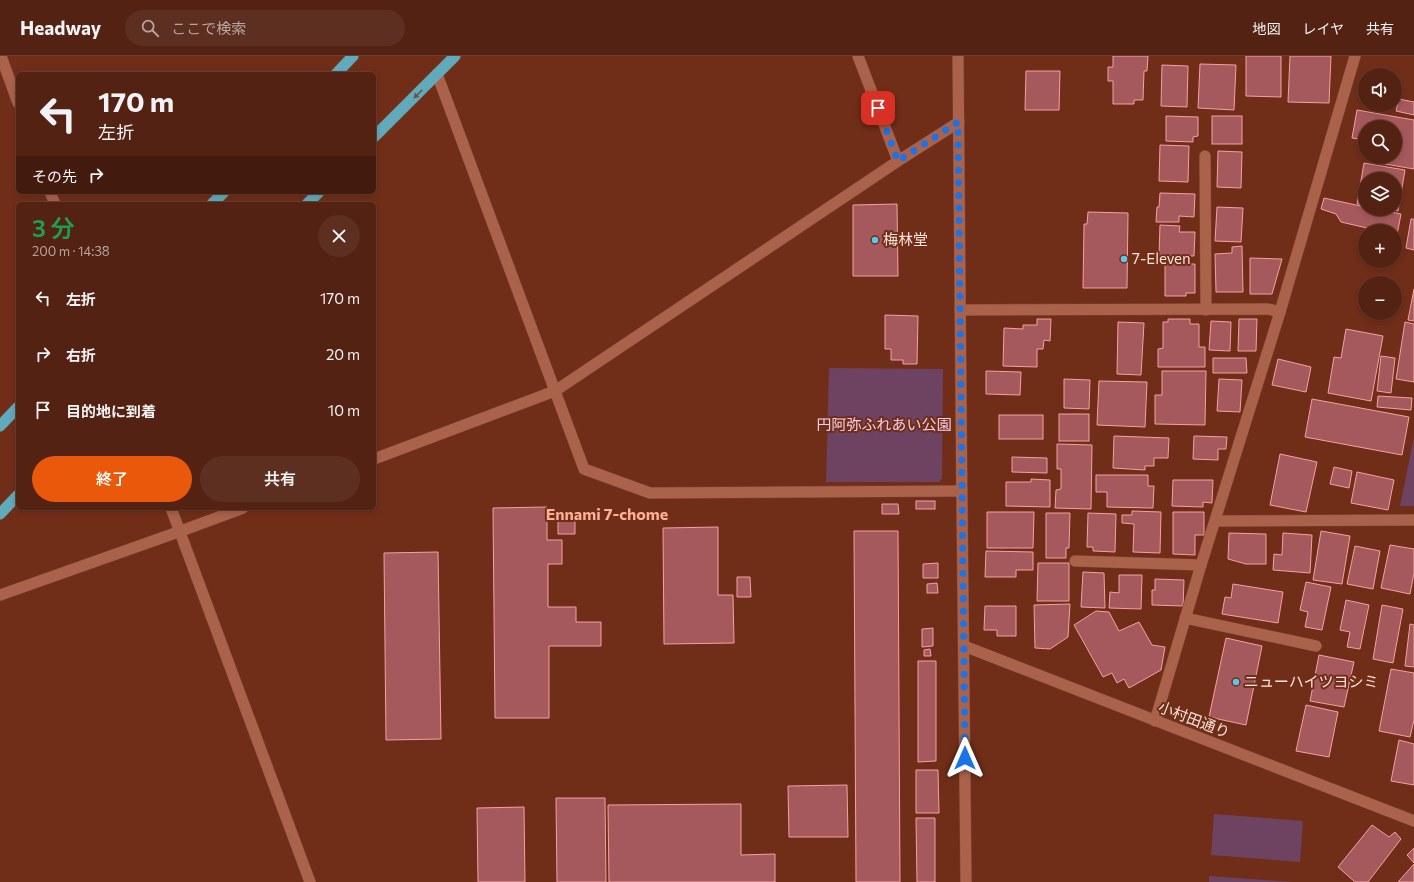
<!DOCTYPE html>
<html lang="ja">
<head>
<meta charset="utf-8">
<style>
	:root { --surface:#542212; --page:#5d2f20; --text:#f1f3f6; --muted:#b5a49f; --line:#6a3f32; --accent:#ea580c }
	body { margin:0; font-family:Commissioner,"Noto Sans JP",sans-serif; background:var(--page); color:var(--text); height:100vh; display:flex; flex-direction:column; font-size:15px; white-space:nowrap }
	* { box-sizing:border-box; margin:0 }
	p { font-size:13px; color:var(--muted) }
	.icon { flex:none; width:22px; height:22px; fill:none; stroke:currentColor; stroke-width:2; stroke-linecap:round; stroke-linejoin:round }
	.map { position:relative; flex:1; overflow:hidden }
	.side { position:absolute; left:16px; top:146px; width:360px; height:308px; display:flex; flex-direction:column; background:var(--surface); border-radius:6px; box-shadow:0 2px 6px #0003,0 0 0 1px var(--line) }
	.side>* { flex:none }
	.hud { position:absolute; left:16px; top:16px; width:360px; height:122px; border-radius:6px; box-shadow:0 2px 6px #0003,0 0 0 1px var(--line); background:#542212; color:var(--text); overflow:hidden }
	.buttons { position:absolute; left:1358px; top:12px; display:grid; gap:8px }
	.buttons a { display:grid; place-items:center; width:44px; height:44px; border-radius:50%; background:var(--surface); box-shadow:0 2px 6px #0003,0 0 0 1px var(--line); font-size:20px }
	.pin { position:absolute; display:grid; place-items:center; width:34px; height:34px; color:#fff; margin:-17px; border-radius:8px; box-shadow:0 2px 6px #0006 }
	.me { position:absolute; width:44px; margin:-22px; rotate:0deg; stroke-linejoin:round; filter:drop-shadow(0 0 3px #0008) }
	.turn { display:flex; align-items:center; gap:14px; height:84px; padding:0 16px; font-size:18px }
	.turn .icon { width:52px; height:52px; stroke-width:2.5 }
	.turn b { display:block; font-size:28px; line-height:34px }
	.then { display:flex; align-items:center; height:38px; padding:0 16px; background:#0003; gap:8px; font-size:15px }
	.round { display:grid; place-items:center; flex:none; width:42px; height:42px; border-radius:21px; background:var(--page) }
	.headline { display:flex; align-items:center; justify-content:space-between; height:68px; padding:0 16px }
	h1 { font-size:24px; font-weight:600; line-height:30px; color:#1e9e55 }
	.button { display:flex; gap:8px; margin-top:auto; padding:8px 16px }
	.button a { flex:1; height:46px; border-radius:24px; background:var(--accent); color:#fff; font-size:16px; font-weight:600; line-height:46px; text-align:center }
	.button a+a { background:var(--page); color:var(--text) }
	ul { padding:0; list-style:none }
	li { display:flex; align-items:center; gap:12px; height:56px; padding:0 16px }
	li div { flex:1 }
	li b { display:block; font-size:15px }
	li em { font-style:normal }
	header { display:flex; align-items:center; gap:24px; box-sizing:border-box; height:56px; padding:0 20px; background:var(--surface); border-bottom:1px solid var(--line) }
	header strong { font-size:19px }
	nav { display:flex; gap:22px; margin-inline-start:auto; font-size:14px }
	.search { width:280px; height:36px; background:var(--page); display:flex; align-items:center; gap:10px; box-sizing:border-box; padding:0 14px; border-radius:22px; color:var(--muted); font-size:15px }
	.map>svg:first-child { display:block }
	.green { fill:#6d4361 }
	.building { fill:#a5595c; stroke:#f4a1a2 }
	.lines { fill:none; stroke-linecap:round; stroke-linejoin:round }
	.service-casing { stroke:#7b4434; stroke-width:12 }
	.minor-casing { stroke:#7b4434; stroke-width:12 }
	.tertiary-casing { stroke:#7b4434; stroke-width:12 }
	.trunk-casing { stroke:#7b4434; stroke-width:12 }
	.service { stroke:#aa624b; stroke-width:11 }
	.minor { stroke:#aa624b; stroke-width:11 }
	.tertiary { stroke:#aa624b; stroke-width:11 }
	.trunk { stroke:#60aabc; stroke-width:11 }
	.oneway { fill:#6b5349 }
	.route { stroke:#1a73e8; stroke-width:7; stroke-dasharray:0 12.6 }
	.poi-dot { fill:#5ac8e6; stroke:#702e18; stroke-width:1.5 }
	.labels { text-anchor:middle; stroke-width:4; stroke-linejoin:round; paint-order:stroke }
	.poi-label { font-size:15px; fill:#fbe2da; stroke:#702e18; text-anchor:start }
	.park-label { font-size:15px; fill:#f6cde8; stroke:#702e18 }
	.street-label { font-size:15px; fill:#fbe2da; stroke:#702e18 }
	.neighbourhood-label { font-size:16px; font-weight:bold; fill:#ffb096; stroke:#702e18 }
</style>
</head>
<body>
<header>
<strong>Headway</strong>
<div class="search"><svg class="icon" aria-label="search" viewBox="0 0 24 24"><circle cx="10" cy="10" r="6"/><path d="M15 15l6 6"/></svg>ここで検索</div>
<nav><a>地図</a><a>レイヤ</a><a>共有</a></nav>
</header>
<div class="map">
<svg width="1414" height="826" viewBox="0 0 1414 826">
	<rect width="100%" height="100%" fill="#702e18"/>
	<g class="green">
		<polygon points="829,312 943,313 942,422 939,426 826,426"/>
		<polygon points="1414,381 1414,450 1400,450"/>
		<polygon points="1214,758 1303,765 1300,806 1211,799"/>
		<polygon points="1209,820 1294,826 1209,826"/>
	</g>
	<g class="building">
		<polygon points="1113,0 1148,0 1147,15 1144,15 1143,44 1134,44 1134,48 1113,48 1113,25 1108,25 1108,11 1113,11"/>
		<polygon points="1246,0 1281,0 1281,41 1246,40"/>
		<polygon points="1290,0 1331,0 1329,47 1288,46"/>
		<polygon points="1200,8 1236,9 1234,54 1198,52"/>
		<polygon points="1162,9 1188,10 1187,51 1161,50"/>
		<polygon points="1026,15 1060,15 1059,54 1025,54"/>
		<polygon points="1399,43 1414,46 1414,59 1396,55"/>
		<polygon points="1357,54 1414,64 1414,113 1379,107 1381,101 1395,101 1395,71 1365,71 1365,84 1352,82"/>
		<polygon points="1166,60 1198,61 1198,80 1193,81 1193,86 1166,85"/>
		<rect x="1212" y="60" width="30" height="28"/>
		<polygon points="1160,89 1189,90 1188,126 1159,125"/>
		<polygon points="1218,95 1242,96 1241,132 1217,131"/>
		<polygon points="1364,107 1405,114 1398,155 1389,153 1395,153 1395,123 1365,123 1365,149 1357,148"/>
		<polygon points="1160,137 1195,138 1194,161 1179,160 1179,166 1156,166 1157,151 1159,151"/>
		<polygon points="1324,142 1365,151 1365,153 1377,153 1401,158 1397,179 1395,178 1395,175 1380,175 1341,166 1336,158 1321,153"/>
		<polygon points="897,148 898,220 853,220 853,149"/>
		<polygon points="1217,151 1243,152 1241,186 1215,185"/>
		<polygon points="1088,156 1128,157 1127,232 1083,232 1084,168 1087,168"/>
		<polygon points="1411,163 1414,163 1414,194 1406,192"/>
		<polygon points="1160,169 1180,170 1179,176 1195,176 1194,200 1159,199"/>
		<polygon points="1242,190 1243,236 1216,236 1215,198 1232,197 1232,191"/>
		<polygon points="1250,202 1282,203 1272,238 1250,238"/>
		<polygon points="1165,205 1186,206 1186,208 1195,208 1195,237 1186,237 1186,240 1165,240"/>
		<polygon points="1414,233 1414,265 1408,264"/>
		<polygon points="885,259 918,260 917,308 903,308 903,304 891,304 891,293 885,293"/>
		<polygon points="1037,263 1051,263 1050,285 1044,284 1043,293 1037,293 1037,311 1003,310 1004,272 1023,273 1023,269 1037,269"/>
		<polygon points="1168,263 1190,263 1190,268 1199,268 1199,291 1205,291 1205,311 1158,311 1158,293 1163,292 1163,266 1168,266"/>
		<polygon points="1239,263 1257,263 1256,295 1238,295"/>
		<polygon points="1211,265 1231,266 1230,295 1209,294"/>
		<polygon points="1118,266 1144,267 1141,319 1117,318"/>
		<polygon points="1405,266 1414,268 1414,326 1396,323"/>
		<polygon points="1346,273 1383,280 1371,345 1328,337 1334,301 1341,302"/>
		<polygon points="1381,300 1395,302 1391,337 1377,335"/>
		<polygon points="1213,302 1246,302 1247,317 1213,317"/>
		<polygon points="1278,303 1311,311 1306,336 1272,329"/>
		<polygon points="986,315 1021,316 1020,339 986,338"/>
		<polygon points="1162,315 1206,315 1205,369 1155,368 1155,339 1162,339"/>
		<polygon points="1064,323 1090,324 1089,353 1064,352"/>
		<polygon points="1219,323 1242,324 1240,356 1217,355"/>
		<polygon points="1099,325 1147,326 1145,371 1097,369"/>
		<polygon points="1378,340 1412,342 1411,354 1377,351"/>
		<polygon points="1312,343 1409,361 1402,399 1305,381"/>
		<rect x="1059" y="358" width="30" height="27"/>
		<rect x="999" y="359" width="44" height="24"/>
		<polygon points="1114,380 1169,382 1168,402 1154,402 1154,410 1145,410 1145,414 1113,412"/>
		<polygon points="1194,380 1227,381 1226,393 1218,393 1218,404 1193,403"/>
		<polygon points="1057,388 1092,389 1091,453 1055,452 1056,434 1061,433 1061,413 1057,413"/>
		<polygon points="1280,398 1317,406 1306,456 1270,449"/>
		<polygon points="1012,401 1047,402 1047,417 1012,416"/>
		<polygon points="1334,411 1352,415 1349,432 1330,428"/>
		<polygon points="1357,416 1394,424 1388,454 1351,447"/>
		<polygon points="1096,419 1148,419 1148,430 1154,430 1153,452 1107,451 1107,436 1096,436"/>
		<polygon points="1031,423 1050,424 1050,451 1006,450 1006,426 1031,426"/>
		<polygon points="1173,424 1213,424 1212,447 1203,446 1203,451 1172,450"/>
		<rect x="916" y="445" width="19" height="8"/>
		<polygon points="882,448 898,448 899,458 882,458"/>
		<polygon points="547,451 547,484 562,484 562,508 548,508 548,551 576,551 576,566 601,566 601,590 549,590 549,662 495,662 493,452"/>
		<polygon points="1132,455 1161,456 1160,497 1133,496 1134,468 1122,467 1122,459 1132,459"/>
		<polygon points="987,456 1034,456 1033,492 987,492"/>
		<polygon points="1173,456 1204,456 1204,479 1195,479 1195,499 1173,498"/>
		<polygon points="1046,457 1070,457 1069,492 1066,492 1066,502 1046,502"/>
		<polygon points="1088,457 1116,458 1115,496 1093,495 1093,491 1087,491"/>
		<polygon points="575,458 575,478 558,478 558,459"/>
		<polygon points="718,471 718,539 733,539 734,587 664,588 663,472"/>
		<polygon points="854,475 898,475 900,826 856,826"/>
		<polygon points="1321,475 1350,480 1342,528 1313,524"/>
		<polygon points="1229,477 1266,478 1266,508 1246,508 1228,503"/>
		<polygon points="1283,477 1312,479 1310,517 1273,514 1274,498 1282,499"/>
		<polygon points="1390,489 1414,493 1414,517 1410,538 1381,532"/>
		<polygon points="1355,490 1380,495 1373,533 1347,528"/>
		<polygon points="986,495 1033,496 1033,514 1016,514 1016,521 985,521"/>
		<polygon points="438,496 441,683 386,684 384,497"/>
		<polygon points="938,507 938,522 923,522 923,508"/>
		<polygon points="1038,507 1069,507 1069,545 1037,545"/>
		<polygon points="1083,516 1104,517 1105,552 1081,551"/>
		<polygon points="1119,519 1142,519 1141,553 1109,552 1110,536 1119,537"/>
		<polygon points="737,521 750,521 751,541 737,541"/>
		<polygon points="1155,523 1184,524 1183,550 1152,549 1152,534 1155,534"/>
		<polygon points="1306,526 1331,531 1322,574 1305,571 1308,556 1300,554"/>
		<polygon points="937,527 938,537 927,537 927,528"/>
		<polygon points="1233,528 1283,536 1278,567 1222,558 1225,541 1231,542"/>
		<polygon points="1346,544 1369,549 1360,593 1347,591 1350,576 1340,574"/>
		<polygon points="1070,548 1068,581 1050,593 1035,592 1034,549"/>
		<polygon points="1382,549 1403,553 1393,607 1373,603"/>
		<polygon points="985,550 1016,550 1016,580 997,580 997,574 984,574"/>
		<polygon points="1096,555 1109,556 1119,575 1139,566 1152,589 1165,591 1161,614 1129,632 1124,623 1117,627 1112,617 1103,621 1074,569"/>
		<polygon points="1410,568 1414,569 1414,611 1405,610"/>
		<polygon points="933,572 933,590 922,591 922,573"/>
		<polygon points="1226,582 1262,590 1246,669 1209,661"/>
		<polygon points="930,593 931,600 924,600 924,594"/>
		<polygon points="1319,599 1354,606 1344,651 1310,645"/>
		<polygon points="918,605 936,605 936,705 918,706"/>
		<polygon points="1391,613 1414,617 1414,664 1410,681 1379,675"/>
		<polygon points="1306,649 1338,656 1329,701 1296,695"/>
		<polygon points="1399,684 1414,688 1414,729 1391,725"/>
		<polygon points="916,714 938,714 939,757 916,757"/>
		<polygon points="847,729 848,781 789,781 788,730"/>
		<polygon points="556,742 605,742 606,826 557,826"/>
		<polygon points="741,748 741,799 775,798 775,826 609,826 608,749"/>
		<polygon points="524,751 525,826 478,826 477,752"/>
		<polygon points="916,762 935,762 935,826 917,826"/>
		<polygon points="1372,769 1389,781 1395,776 1401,783 1368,826 1355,826 1338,811"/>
		<polygon points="1414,792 1414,807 1407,799"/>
		<polygon points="1414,808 1414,826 1398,826"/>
	</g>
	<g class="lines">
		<defs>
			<g id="service">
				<polyline points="1205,100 1206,254"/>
				<polyline points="1075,505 1201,509"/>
				<polyline points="1185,562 1316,590"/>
			</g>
			<g id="minor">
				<polyline points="1,0 18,47"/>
				<polyline points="858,0 898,105"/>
				<polyline points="437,18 584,413 650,437 962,435"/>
				<polyline points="50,136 55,148"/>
				<polyline points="960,254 1268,253 1280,256"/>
				<polyline points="374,403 555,335 898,105 959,66"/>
				<polyline points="171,452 310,826"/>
				<polyline points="1216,465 1414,464"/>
				<polyline points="0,539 181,475 243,452"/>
				<polyline points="1155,665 1201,509 1280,256 1355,0"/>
			</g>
			<g id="tertiary">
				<path d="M958,0c1,275 6,551 8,826"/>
				<polyline points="964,590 1414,765"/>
			</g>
			<g id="trunk">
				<polyline points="336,18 353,0"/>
				<polyline points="374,81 455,0"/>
				<polyline points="212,148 224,136"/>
				<polyline points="307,148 319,136"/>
				<polyline points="0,370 18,351"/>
				<polyline points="0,458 18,439"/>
			</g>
		</defs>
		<use href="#service" class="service-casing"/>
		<use href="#minor" class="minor-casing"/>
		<use href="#tertiary" class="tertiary-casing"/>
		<use href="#trunk" class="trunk-casing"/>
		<use href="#service" class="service"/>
		<use href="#minor" class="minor"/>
		<use href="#tertiary" class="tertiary"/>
		<use href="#trunk" class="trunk"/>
	</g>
	<defs><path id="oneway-solid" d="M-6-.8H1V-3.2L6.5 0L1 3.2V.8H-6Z"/></defs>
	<use class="oneway" href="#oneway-solid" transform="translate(418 38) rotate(135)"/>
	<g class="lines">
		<polyline class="route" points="878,52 898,105 958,66 965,702"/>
	</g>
	<g class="poi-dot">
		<circle cx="875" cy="184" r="4"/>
		<circle cx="1124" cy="203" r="4"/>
		<circle cx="1236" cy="626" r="4"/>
	</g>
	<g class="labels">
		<g class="poi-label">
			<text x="883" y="189">梅林堂</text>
			<text x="1132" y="208">7-Eleven</text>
			<text x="1244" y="631">ニューハイツヨシミ</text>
		</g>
		<g class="park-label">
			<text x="884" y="374">円阿弥ふれあい公園</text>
		</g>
		<g class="street-label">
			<text transform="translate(1194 664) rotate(21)" y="5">小村田通り</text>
		</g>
		<g class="neighbourhood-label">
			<text x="607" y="464">Ennami 7-chome</text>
		</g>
	</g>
</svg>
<div class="buttons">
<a><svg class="icon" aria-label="sound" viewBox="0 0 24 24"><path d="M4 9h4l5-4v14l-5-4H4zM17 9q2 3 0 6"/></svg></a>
<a><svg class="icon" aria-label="search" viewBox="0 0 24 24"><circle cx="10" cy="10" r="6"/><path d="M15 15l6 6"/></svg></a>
<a><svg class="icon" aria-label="layers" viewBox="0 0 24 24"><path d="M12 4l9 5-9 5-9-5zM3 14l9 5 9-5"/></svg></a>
<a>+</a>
<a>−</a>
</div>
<div class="pin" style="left:878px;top:52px;background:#d93025"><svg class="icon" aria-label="arrive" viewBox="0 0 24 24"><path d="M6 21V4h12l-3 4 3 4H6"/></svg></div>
<svg class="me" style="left:965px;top:702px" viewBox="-20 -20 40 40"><path d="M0-17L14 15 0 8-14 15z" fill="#1a73e8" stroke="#fff" stroke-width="4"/></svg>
<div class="hud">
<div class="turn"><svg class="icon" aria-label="left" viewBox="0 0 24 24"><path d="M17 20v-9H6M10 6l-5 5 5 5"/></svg><div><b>170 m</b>左折</div></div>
<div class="then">その先<svg class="icon" aria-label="right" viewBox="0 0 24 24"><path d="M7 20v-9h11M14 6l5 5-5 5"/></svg></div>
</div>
<section class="side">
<div class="headline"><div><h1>3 分</h1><p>200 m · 14:38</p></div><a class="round"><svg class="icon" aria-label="close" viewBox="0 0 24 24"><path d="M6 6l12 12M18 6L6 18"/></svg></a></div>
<ul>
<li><svg class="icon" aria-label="left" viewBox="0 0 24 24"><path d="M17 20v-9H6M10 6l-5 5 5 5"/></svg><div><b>左折</b></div><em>170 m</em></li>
<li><svg class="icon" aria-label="right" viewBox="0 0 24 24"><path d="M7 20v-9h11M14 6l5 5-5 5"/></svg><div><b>右折</b></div><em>20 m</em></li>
<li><svg class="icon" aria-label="arrive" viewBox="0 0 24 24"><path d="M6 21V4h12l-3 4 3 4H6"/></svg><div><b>目的地に到着</b></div><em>10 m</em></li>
</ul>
<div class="button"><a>終了</a><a>共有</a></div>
</section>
</div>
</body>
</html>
